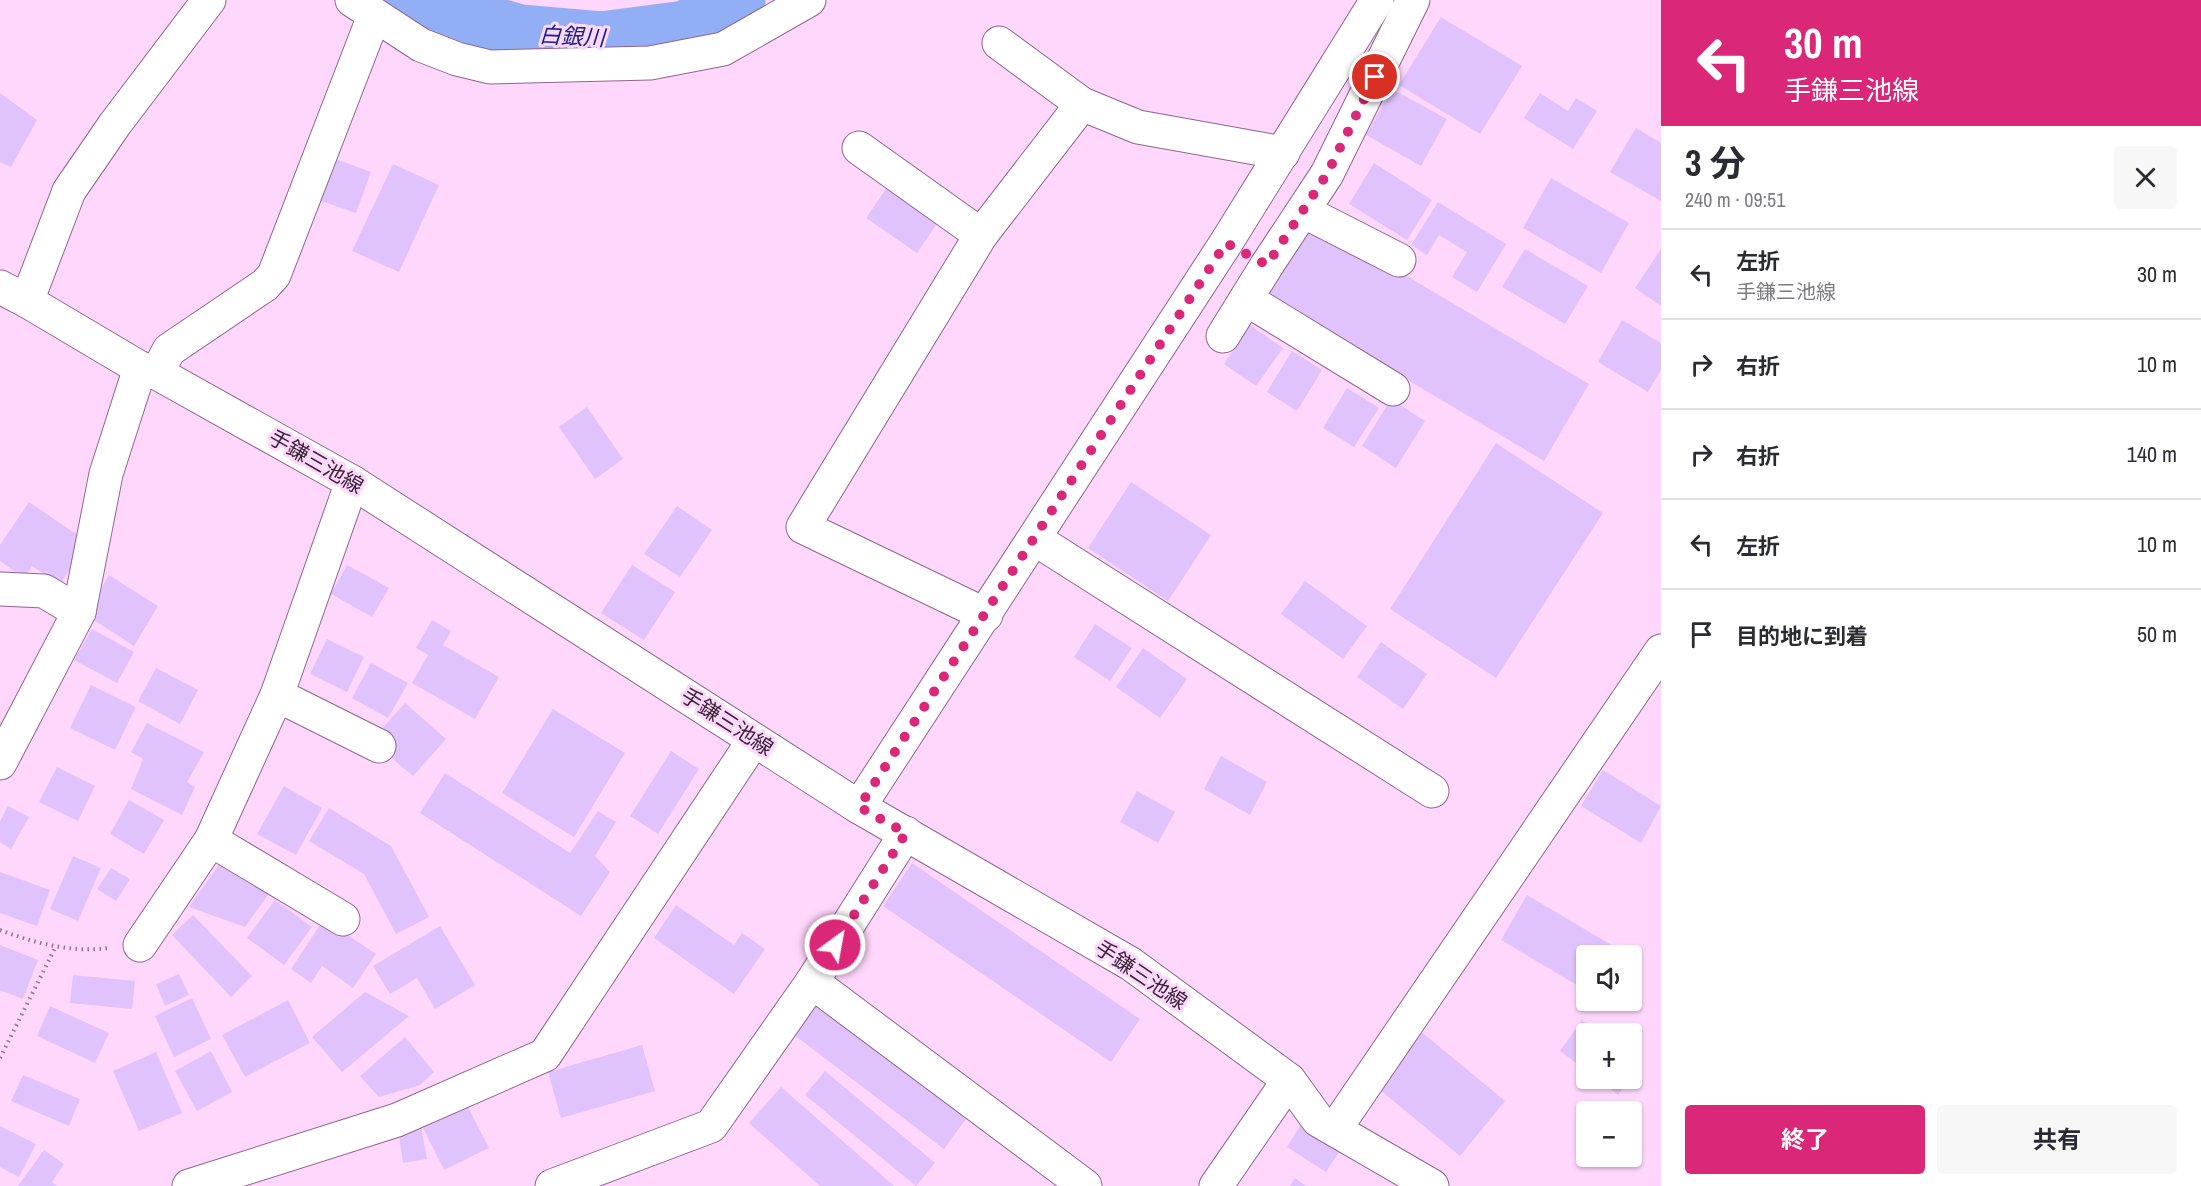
<!DOCTYPE html>
<html lang="ja">
<head>
<meta charset="utf-8">
<style>
	:root { --surface:#fff; --page:#f7f7f7; --text:#2b2b33; --muted:#7c7c81; --line:#e1e1e2; --accent:#db2777 }
	body { margin:0; font-family:"Archivo Narrow","Noto Sans JP",sans-serif; background:var(--page); color:var(--text); height:100vh; display:flex; flex-direction:column; font-size:22px; white-space:nowrap }
	* { box-sizing:border-box; margin:0 }
	p { font-size:20px; color:var(--muted) }
	.icon { flex:none; width:33px; height:33px; fill:none; stroke:currentColor; stroke-width:2; stroke-linecap:round; stroke-linejoin:round }
	.map { position:relative; flex:1; overflow:hidden }
	.drawer { display:flex; flex-direction:column; background:var(--surface); width:540px }
	.drawer>* { flex:none }
	.hud { background:#db2777; color:#fff; overflow:hidden }
	.controls { position:absolute; left:1576px; top:945px; display:grid; gap:12px }
	.controls a { display:grid; place-items:center; width:66px; height:66px; border-radius:6px; background:var(--surface); box-shadow:0 2px 4px #0004; font-size:30px }
	.pin { position:absolute; display:grid; place-items:center; width:51px; height:51px; color:#fff; margin:-26px; border:3px solid #fff; border-radius:50%; box-shadow:0 2px 6px #0007 }
	.me { position:absolute; width:66px; margin:-33px; rotate:32deg; stroke-linejoin:round; filter:drop-shadow(0 0 4px #0008) }
	.turn { display:flex; align-items:center; gap:21px; height:126px; padding:0 24px; font-size:27px }
	.turn .icon { width:78px; height:78px; stroke-width:2.5 }
	.turn b { display:block; font-size:42px; line-height:51px }
	.round { display:grid; place-items:center; flex:none; width:63px; height:63px; border-radius:6px; background:var(--page) }
	.summary { display:flex; align-items:center; justify-content:space-between; height:102px; padding:0 24px }
	h1 { font-size:36px; font-weight:700; line-height:45px }
	.cta { display:flex; gap:12px; margin-top:auto; padding:12px 24px }
	.cta a { flex:1; height:69px; border-radius:6px; background:var(--accent); color:#fff; font-size:24px; font-weight:700; line-height:69px; text-align:center }
	.cta a+a { background:var(--page); color:var(--text) }
	ul { padding:0; list-style:none }
	li { display:flex; align-items:center; gap:18px; height:90px; padding:0 24px; border-top:2px solid var(--line) }
	li div { flex:1 }
	li b { display:block; font-size:22px }
	li em { font-style:normal }
	main { display:flex; flex:1; min-height:0 }
	.map>svg:first-child { display:block }
	.lines { fill:none; stroke-linecap:round; stroke-linejoin:round }
	.river { stroke:#92aff6; stroke-width:57 }
	.building { fill:#e0c3fd }
	.minor-casing { stroke:#916490; stroke-width:35 }
	.secondary-casing { stroke:#916490; stroke-width:35 }
	.path { stroke:#917590; stroke-width:4; stroke-dasharray:1.5 4.5; stroke-linecap:butt }
	.minor { stroke:#fff; stroke-width:33 }
	.secondary { stroke:#fff; stroke-width:33 }
	.route { stroke:#db2777; stroke-width:10; stroke-dasharray:0 18 }
	.labels { text-anchor:middle; stroke-width:6; stroke-linejoin:round; paint-order:stroke }
	.street-label { font-size:21px; fill:#372436; stroke:#ffd7fd }
	.water-label { font-size:22px; font-style:italic; fill:#132589; stroke:#ffd7fd }
</style>
</head>
<body>
<main>
<div class="map">
<svg width="1661" height="1186" viewBox="0 0 1661 1186">
	<rect width="100%" height="100%" fill="#ffd7fd"/>
	<g class="lines">
		<polyline class="river" points="403,0 520,33 601,40 686,29 737,0"/>
	</g>
	<g class="building">
		<polygon points="1441,17 1522,66 1480,134 1399,85"/>
		<polygon points="1392,89 1447,119 1421,166 1366,135"/>
		<polygon points="0,93 37,120 11,167 0,162"/>
		<polygon points="1540,93 1568,111 1576,98 1597,111 1573,149 1524,118"/>
		<polygon points="1636,128 1661,143 1661,201 1610,172"/>
		<polygon points="319,153 371,172 356,213 304,195"/>
		<polygon points="1374,163 1432,200 1407,240 1349,204"/>
		<polygon points="393,164 439,185 399,272 352,251"/>
		<polygon points="1551,178 1629,223 1601,273 1523,228"/>
		<polygon points="888,186 938,222 917,253 866,218"/>
		<polygon points="1438,202 1506,244 1477,292 1452,277 1467,252 1439,235 1427,255 1411,245"/>
		<polygon points="1314,221 1589,384 1544,461 1268,297"/>
		<polygon points="1525,249 1588,286 1565,324 1502,287"/>
		<polygon points="1661,249 1661,306 1635,288"/>
		<polygon points="1622,320 1661,343 1661,370 1648,392 1598,362"/>
		<polygon points="1250,325 1283,348 1256,386 1224,364"/>
		<polygon points="1292,351 1322,370 1297,411 1267,392"/>
		<polygon points="1347,388 1379,408 1354,447 1323,428"/>
		<polygon points="1391,399 1425,421 1396,468 1362,446"/>
		<polygon points="587,407 623,459 595,479 559,427"/>
		<polygon points="1496,443 1603,513 1496,678 1390,609"/>
		<polygon points="1131,482 1211,535 1168,601 1088,548"/>
		<polygon points="29,502 88,542 60,584 32,566 24,578 0,561 0,545"/>
		<polygon points="677,506 712,530 680,577 644,554"/>
		<polygon points="347,565 389,588 372,617 331,594"/>
		<polygon points="632,565 675,592 644,640 601,613"/>
		<polygon points="109,575 158,606 134,646 86,615"/>
		<polygon points="1305,581 1367,626 1343,659 1281,614"/>
		<polygon points="432,620 451,631 443,645 499,677 475,719 412,683 428,655 416,648"/>
		<polygon points="1095,624 1132,648 1110,681 1074,657"/>
		<polygon points="92,629 134,652 117,683 74,660"/>
		<polygon points="327,639 364,657 347,692 310,674"/>
		<polygon points="1381,642 1427,674 1403,709 1357,677"/>
		<polygon points="1143,648 1187,679 1160,718 1116,687"/>
		<polygon points="371,663 408,683 388,718 352,698"/>
		<polygon points="156,668 198,690 180,724 138,701"/>
		<polygon points="91,685 136,707 115,750 70,728"/>
		<polygon points="405,703 446,739 413,776 388,755 396,746 380,731"/>
		<polygon points="553,709 625,753 574,837 502,793"/>
		<polygon points="147,723 204,752 187,782 195,787 182,815 131,789 143,759 131,752"/>
		<polygon points="671,751 699,769 658,834 630,816"/>
		<polygon points="1221,756 1267,782 1250,815 1204,789"/>
		<polygon points="57,767 95,786 78,821 39,802"/>
		<polygon points="1603,770 1661,806 1641,843 1581,806"/>
		<polygon points="445,773 570,853 598,811 616,822 595,856 610,872 581,916 420,813"/>
		<polygon points="284,786 322,808 296,855 257,834"/>
		<polygon points="1137,791 1175,812 1158,843 1120,822"/>
		<polygon points="129,800 164,820 144,854 110,834"/>
		<polygon points="8,806 29,817 11,849 0,842 0,821"/>
		<polygon points="329,808 391,846 429,917 396,934 364,874 309,841"/>
		<polygon points="73,856 101,868 78,921 50,909"/>
		<polygon points="223,859 270,892 245,927 189,907"/>
		<polygon points="912,863 1140,1019 1111,1062 883,906"/>
		<polygon points="111,868 130,879 116,901 97,889"/>
		<polygon points="0,872 50,890 37,926 0,913"/>
		<polygon points="1527,895 1620,950 1616,956 1587,956 1587,991 1501,940"/>
		<polygon points="275,900 312,927 284,965 247,938"/>
		<polygon points="676,905 734,945 742,933 765,949 734,994 654,938"/>
		<polygon points="193,915 252,976 231,997 172,935"/>
		<polygon points="324,919 376,954 353,988 322,966 311,983 291,969"/>
		<polygon points="440,926 475,985 435,1009 417,978 390,994 373,966"/>
		<polygon points="0,945 38,960 23,999 0,990"/>
		<polygon points="179,974 189,995 165,1006 156,984"/>
		<polygon points="73,975 135,981 132,1009 70,1003"/>
		<polygon points="365,992 409,1016 342,1072 312,1037"/>
		<polygon points="192,998 211,1039 174,1057 155,1016"/>
		<polygon points="288,1000 310,1043 245,1077 222,1035"/>
		<polygon points="818,1002 968,1116 944,1149 793,1034"/>
		<polygon points="50,1006 109,1033 95,1063 37,1036"/>
		<polygon points="1582,1020 1600,1034 1587,1034 1587,1071 1560,1051"/>
		<polygon points="1418,1029 1505,1101 1460,1156 1373,1084"/>
		<polygon points="405,1037 434,1072 420,1085 379,1097 360,1076"/>
		<polygon points="642,1045 655,1091 561,1118 548,1072"/>
		<polygon points="211,1051 232,1092 197,1111 175,1071"/>
		<polygon points="156,1052 182,1113 139,1131 113,1071"/>
		<polygon points="1632,1058 1641,1064 1632,1076"/>
		<polygon points="825,1071 935,1163 916,1186 805,1095"/>
		<polygon points="23,1075 80,1099 69,1126 11,1101"/>
		<polygon points="1597,1078 1630,1078 1618,1095"/>
		<polygon points="781,1087 894,1186 820,1186 749,1123"/>
		<polygon points="468,1107 489,1148 444,1170 423,1128"/>
		<polygon points="1303,1121 1343,1146 1326,1172 1287,1147"/>
		<polygon points="0,1126 36,1144 19,1177 0,1167"/>
		<polygon points="421,1126 427,1159 403,1163 398,1129"/>
		<polygon points="44,1150 64,1164 52,1182 57,1186 18,1186"/>
		<polygon points="1295,1178 1306,1186 1290,1186"/>
	</g>
	<g class="lines">
		<defs>
			<g id="minor">
				<polyline points="352,0 421,45 457,59 490,67 650,63 723,49 809,0"/>
				<polyline points="999,43 1082,104 1138,127 1283,153"/>
				<polyline points="859,148 981,235"/>
				<polyline points="1303,211 1399,260"/>
				<polyline points="1246,299 1393,389"/>
				<polyline points="27,301 69,191 115,124 209,0"/>
				<polyline points="1223,336 1267,265 1327,174 1413,0"/>
				<polyline points="157,373 169,350 265,285 274,275 374,16"/>
				<polyline points="1035,539 1432,791"/>
				<polyline points="0,589 44,591 79,612"/>
				<polyline points="986,615 803,527 981,235 1082,104"/>
				<polyline points="277,695 379,746"/>
				<polyline points="0,763 79,612 106,474 140,368"/>
				<polyline points="859,807 1226,243 1377,0"/>
				<polyline points="906,833 812,982 1085,1186"/>
				<polyline points="211,840 343,919"/>
				<polyline points="140,945 211,840 277,695 352,482"/>
				<polyline points="1335,1129 1661,651"/>
				<polyline points="189,1186 397,1120 545,1055 754,740"/>
				<polyline points="552,1186 711,1126 812,982"/>
				<polyline points="1216,1186 1289,1080"/>
			</g>
			<polyline id="secondary" points="0,287 27,301 140,368 157,373 352,482 859,807 1131,964 1289,1080 1318,1120 1432,1186"/>
		</defs>
		<use href="#minor" class="minor-casing"/>
		<use href="#secondary" class="secondary-casing"/>
		<g class="path">
			<path d="M0,930c35,13 71,23 109,18"/>
			<polyline points="0,1058 56,946"/>
		</g>
		<use href="#minor" class="minor"/>
		<use href="#secondary" class="secondary"/>
	</g>
	<g class="lines">
		<polyline class="route" points="835,945 906,833 859,807 1226,243 1267,265 1327,174 1375,77"/>
	</g>
	<g class="labels">
		<g class="street-label">
			<text transform="translate(316 462) rotate(30)" y="7">手鎌三池線</text>
			<text transform="translate(727 722) rotate(33)" y="7">手鎌三池線</text>
			<text transform="translate(1141 975) rotate(34)" y="7">手鎌三池線</text>
		</g>
		<g class="water-label">
			<text transform="translate(572 36) rotate(3)" y="8">白銀川</text>
		</g>
	</g>
</svg>
<div class="controls">
<a><svg class="icon" aria-label="sound" viewBox="0 0 24 24"><path d="M4 9h4l5-4v14l-5-4H4zM17 9q2 3 0 6"/></svg></a>
<a>+</a>
<a>−</a>
</div>
<div class="pin" style="left:1375px;top:77px;background:#d93025"><svg class="icon" aria-label="arrive" viewBox="0 0 24 24"><path d="M6 21V4h12l-3 4 3 4H6"/></svg></div>
<svg class="me" style="left:835px;top:945px" viewBox="-20 -20 40 40"><circle r="17" fill="#db2777" stroke="#fff" stroke-width="3"/><path d="M0-11L8 9 0 5-8 9z" fill="#fff"/></svg>
</div>
<section class="drawer">
<div class="hud">
<div class="turn"><svg class="icon" aria-label="left" viewBox="0 0 24 24"><path d="M17 20v-9H6M10 6l-5 5 5 5"/></svg><div><b>30 m</b>手鎌三池線</div></div>
</div>
<div class="summary"><div><h1>3 分</h1><p>240 m · 09:51</p></div><a class="round"><svg class="icon" aria-label="close" viewBox="0 0 24 24"><path d="M6 6l12 12M18 6L6 18"/></svg></a></div>
<ul>
<li><svg class="icon" aria-label="left" viewBox="0 0 24 24"><path d="M17 20v-9H6M10 6l-5 5 5 5"/></svg><div><b>左折</b><p>手鎌三池線</p></div><em>30 m</em></li>
<li><svg class="icon" aria-label="right" viewBox="0 0 24 24"><path d="M7 20v-9h11M14 6l5 5-5 5"/></svg><div><b>右折</b></div><em>10 m</em></li>
<li><svg class="icon" aria-label="right" viewBox="0 0 24 24"><path d="M7 20v-9h11M14 6l5 5-5 5"/></svg><div><b>右折</b></div><em>140 m</em></li>
<li><svg class="icon" aria-label="left" viewBox="0 0 24 24"><path d="M17 20v-9H6M10 6l-5 5 5 5"/></svg><div><b>左折</b></div><em>10 m</em></li>
<li><svg class="icon" aria-label="arrive" viewBox="0 0 24 24"><path d="M6 21V4h12l-3 4 3 4H6"/></svg><div><b>目的地に到着</b></div><em>50 m</em></li>
</ul>
<div class="cta"><a>終了</a><a>共有</a></div>
</section>
</main>
</body>
</html>
